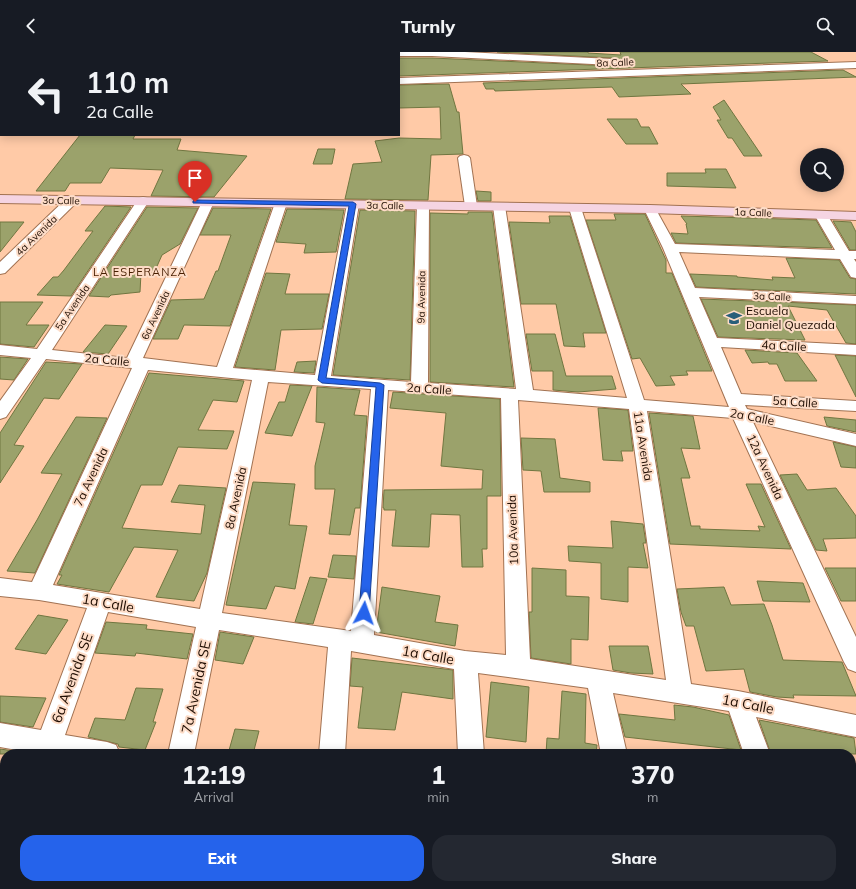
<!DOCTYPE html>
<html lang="en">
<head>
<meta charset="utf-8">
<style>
	:root { --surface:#171b24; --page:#242831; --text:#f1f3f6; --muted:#9ea1a6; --accent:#2563eb }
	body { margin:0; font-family:Mulish,sans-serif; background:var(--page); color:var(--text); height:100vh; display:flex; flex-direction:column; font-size:15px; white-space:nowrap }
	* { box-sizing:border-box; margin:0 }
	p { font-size:13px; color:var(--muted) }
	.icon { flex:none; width:22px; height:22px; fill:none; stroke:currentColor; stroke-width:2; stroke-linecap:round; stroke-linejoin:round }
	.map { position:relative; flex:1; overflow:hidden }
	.details { position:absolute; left:0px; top:697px; width:856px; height:140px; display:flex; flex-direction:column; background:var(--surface); border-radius:16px 16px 0 0; box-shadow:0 2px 10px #0003 }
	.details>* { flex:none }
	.hud { position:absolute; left:0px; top:0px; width:400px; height:84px; box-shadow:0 2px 10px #0003; background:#171b24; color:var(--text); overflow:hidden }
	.fabs { position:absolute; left:800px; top:96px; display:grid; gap:8px }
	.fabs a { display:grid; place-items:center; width:44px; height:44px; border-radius:50%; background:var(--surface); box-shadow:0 2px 10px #0003; font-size:20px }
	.pin { position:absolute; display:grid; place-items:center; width:34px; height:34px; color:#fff; margin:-41px -17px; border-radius:50% 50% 50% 0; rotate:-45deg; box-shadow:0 0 4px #0007 }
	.pin .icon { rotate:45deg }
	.me { position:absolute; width:44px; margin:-22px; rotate:4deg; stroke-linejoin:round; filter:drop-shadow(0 0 3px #0008) }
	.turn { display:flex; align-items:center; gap:14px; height:84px; padding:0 20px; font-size:18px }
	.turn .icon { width:52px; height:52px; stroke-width:2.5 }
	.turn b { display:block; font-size:28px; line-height:34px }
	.eta { display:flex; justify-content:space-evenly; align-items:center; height:68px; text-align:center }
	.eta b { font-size:24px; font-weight:800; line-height:28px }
	.cta { display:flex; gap:8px; margin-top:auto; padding:8px 20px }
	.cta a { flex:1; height:46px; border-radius:16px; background:var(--accent); color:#fff; font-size:16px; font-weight:800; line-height:46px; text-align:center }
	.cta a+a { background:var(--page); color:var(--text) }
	header { display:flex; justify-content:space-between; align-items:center; height:52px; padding:0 20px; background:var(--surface); font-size:18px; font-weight:800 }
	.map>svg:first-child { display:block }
	.building { fill:#9ba26b; stroke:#707640 }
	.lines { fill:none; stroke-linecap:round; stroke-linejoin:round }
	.street-casing { stroke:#a27252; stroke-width:2 }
	.secondary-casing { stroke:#a27252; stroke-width:2 }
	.street { fill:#fff; fill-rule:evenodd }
	.secondary { fill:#f5d4e2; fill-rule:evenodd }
	.route { fill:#2563eb; stroke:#184099 }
	.labels { text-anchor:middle; stroke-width:4; stroke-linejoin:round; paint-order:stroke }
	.far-street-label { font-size:10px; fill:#200e03; stroke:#fddcc7 }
	.far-neighbourhood-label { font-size:11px; letter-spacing:1px; fill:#471e00; stroke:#fddcc7 }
	.poi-label { font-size:12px; fill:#200e03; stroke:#fddcc7; text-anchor:start }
	.street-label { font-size:12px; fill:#200e03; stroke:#fddcc7 }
	.near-street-label { font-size:14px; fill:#200e03; stroke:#fddcc7 }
</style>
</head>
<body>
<header><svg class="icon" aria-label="back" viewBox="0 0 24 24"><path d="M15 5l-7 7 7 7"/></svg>Turnly<svg class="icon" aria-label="search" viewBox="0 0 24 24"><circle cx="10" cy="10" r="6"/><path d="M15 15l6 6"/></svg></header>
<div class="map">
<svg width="856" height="837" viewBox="0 0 856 837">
	<rect width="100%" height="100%" fill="#ffcaa7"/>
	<g class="building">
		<polygon points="497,0 588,0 588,1 621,3 620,0 811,0 828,9 399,24 399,6 432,6 612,14 618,11 612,6"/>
		<polygon points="843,18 856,25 681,32 691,42 619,45 612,35 495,39 494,37 486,37 483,31"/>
		<polygon points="449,32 457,60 459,60 463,102 431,103 428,148 345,147 353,112 382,110 375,89 399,86 441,87 440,55 399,56 399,33"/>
		<polygon points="724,48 741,73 762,104 744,104 732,86 728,86 717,68 721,68 713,55"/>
		<polygon points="607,67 637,67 641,75 649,75 658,92 626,92"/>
		<polygon points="80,83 135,83 133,87 181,87 177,98 247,104 214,145 151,144 163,118 110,116 101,131 70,131 65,139 36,139"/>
		<polygon points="318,97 335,97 332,112 313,112"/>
		<polygon points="705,117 726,117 736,136 667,134 667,121 706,121"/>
		<polygon points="476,139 491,140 491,149 478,149"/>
		<polygon points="105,154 131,155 71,244 37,243 53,225 58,225 64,218 93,179 85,179"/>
		<polygon points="147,155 198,156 180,192 162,203 154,221 141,221 140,240 111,243 109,245 89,244"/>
		<polygon points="213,156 271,157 230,274 184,273 178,287 153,287 171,248 204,247 216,219 218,219 231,183 200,183"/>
		<polygon points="287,157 344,158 336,200 304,201 306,192 276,190"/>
		<polygon points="360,158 415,159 410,328 333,323"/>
		<polygon points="468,160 492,160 514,335 430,330 430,161 468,162"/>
		<polygon points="614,162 645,162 666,208 666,221 672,221 712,319 686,319 688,323 670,324 675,333 656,334 640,306 632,307 586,168 616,168"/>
		<polygon points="549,164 570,164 606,281 583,281 585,295 564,294 556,252 521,252 509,170 550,171"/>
		<polygon points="681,164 816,168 832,196 676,191 671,181 688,182 686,172 687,172"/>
		<polygon points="833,169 851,170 856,180 856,198 850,198"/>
		<polygon points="0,170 24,170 0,200"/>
		<polygon points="786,206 839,208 850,226 856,227 856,242 696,235 690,222 737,224 737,225 773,228 772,225 795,226"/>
		<polygon points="266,221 290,222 285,242 329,242 322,277 281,278 275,318 235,315"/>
		<polygon points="701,247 856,253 856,292 846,291 827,258 788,254 805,288 718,285"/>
		<polygon points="0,250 43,250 26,273 49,273 34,295 0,292"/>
		<polygon points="105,273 127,274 108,302 83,300"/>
		<polygon points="526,282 555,282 566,324 612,324 616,337 578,340 553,338 553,319 532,319"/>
		<polygon points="745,298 797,301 817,329 785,329 777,312 769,312 768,310 752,311"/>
		<polygon points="835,303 856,304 856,345"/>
		<polygon points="0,305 28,307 14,328 0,327"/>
		<polygon points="316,309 314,321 294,320 297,310"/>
		<polygon points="46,310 82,312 59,347 44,346 14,393 24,394 0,431 0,381"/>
		<polygon points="149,321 244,329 237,350 213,348 198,378 234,379 227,397 178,395 162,433 141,433 122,476 201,482 205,453 171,450 179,433 226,436 207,521 194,549 156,545 178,498 134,495 109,540 57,532 62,523 59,523"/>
		<polygon points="290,333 312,334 292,384 265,381 279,350 285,350"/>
		<polygon points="317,335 360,338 354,363 367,364 360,456 355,456 350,483 329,482 335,437 315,437 315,414 325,371 316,370"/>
		<polygon points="393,340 500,347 501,444 487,444 487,497 482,497 483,515 462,515 460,463 431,462 429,495 392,494 396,458 384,458 384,456 383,456 384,438 482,437 483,418 441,414 446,361 390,356"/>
		<polygon points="598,356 628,358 633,399 621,399 623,409 603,408"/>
		<polygon points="649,361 693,364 700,397 681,396 690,426 681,426 691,474 700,474 700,477 760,479 758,474 765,475 746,432 761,432 791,497 670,492"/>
		<polygon points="76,365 107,366 35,521 7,519 37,468 62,422 41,421"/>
		<polygon points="824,365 856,368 856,380 827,374"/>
		<polygon points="521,386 555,387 560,426 590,430 590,440 544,440 541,419 523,418"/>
		<polygon points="833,390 856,395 856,416 841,415"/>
		<polygon points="797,422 807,438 836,436 856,464 856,486 823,487 827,499 816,498 780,423"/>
		<polygon points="253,430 295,432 289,473 307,474 295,537 275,534 266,557 226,553"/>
		<polygon points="611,469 643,472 646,491 643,491 648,516 628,515 628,550 601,547 601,511 569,509 568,494 613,496"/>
		<polygon points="333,503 356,504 354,527 328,525"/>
		<polygon points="532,516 566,518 566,544 589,545 588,588 571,587 571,612 531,606 529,560 532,560"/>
		<polygon points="825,516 856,516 856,549 841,549"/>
		<polygon points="310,525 327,527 313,572 295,570"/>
		<polygon points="757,529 803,531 810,550 763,549"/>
		<polygon points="382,535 440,544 435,570 458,573 455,594 376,580"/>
		<polygon points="724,535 731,553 764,552 772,573 783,608 842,610 856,644 793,643 794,646 777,645 750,640 744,617 706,619 694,574 686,574 681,560 677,537"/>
		<polygon points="38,563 68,568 46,602 15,597"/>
		<polygon points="106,570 147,573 146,577 193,582 187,607 136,601 135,604 95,601"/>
		<polygon points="220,580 254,585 243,612 215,608"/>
		<polygon points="609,594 648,594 653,622 631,621 613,618"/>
		<polygon points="352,606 453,618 453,647 402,640 395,678 358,676 363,635 350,634"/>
		<polygon points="491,630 529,635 526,690 486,685"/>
		<polygon points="136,636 163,637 153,670 156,670 145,698 119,695 118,692 88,685 95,666 125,668"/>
		<polygon points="562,639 586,642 585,691 597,693 596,702 546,702 547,686 559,687"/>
		<polygon points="0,644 46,646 33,675 0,670"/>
		<polygon points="674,653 693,655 729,663 741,698 625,685 619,662 675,668"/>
		<polygon points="759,668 854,686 856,702 771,702"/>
		<polygon points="235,677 259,679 253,702 228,702"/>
		<polygon points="0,697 21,700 21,702 0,702"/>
	</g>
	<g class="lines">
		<defs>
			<g id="street">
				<polygon points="0,0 34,0 1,1 0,4"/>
				<rect x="160" y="0" width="8" height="1"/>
				<rect x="342" y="0" width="8" height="1"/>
				<polygon points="390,0 465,0 612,7 617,10 612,13 432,4 399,4 399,1 390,1"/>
				<polygon points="856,10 856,16 399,32 399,26"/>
				<rect x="0" y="18" width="1" height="6"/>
				<rect x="0" y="40" width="1" height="6"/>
				<polygon points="464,103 468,104 470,106 477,154 475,157 467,157 465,154 458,106 460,104"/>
				<polygon points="72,144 76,145 78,148 76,151 5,221 0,222 0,210 68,145"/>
				<path d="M143,145l4,1 2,3 -97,149 75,8 75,-156 2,-3h8l2,3 -71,156 74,9 58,-164 2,-3h8l2,3 -54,165 82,7 32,-171 2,-3h8l2,3 -28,172 80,6 6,-177 2,-3h8l2,3 -1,178 88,6 -23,-183 2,-3h8l2,3 28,184 94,8 -58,-190 2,-3h8l2,3 63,192 85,7 -66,-159 -19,-39 2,-3h8l21,38 160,6 -21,-36 1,-3h10l24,40h7v8h-2l2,3v16l-5,-1 -11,-18 -161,-7 16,36 161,8v8l-157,-7 18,41 139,7v10l-135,-8 20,47 115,7v10l-111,-6 2,4 109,25v12l-103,-24 103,215v35l-8,-3 -4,-7 -111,-244 -86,-7 44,273 47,7 118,24v22l-100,-20 14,37h-26l-15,-43 -116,-18 14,61h-26l-13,-66 -110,-15 6,81h-26l-4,-85 -103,-18 -6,103h-26l9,-107 -109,-17 -25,124h-26l28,-127 -88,-15 -43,123 42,7 9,3 4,9h-88l1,-1 -33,-6v-24l41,7 46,-122 -48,-8 -39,-4v-18l32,4 100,-214 -86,-9 -40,58 -6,2v-18l31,-43 -31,-3v-10l37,4 102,-151zM148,318l104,10 -52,229 -147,-24zM268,330l103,7 -20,242 -129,-18zM388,338l113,8 5,257 -41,-4 -91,-16zM518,348l111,9 37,271 -136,-21z"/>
				<polygon points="5,791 5,830 0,832 0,793"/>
				<polygon points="851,819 856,820 856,837 829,837 826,832 851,832"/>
				<polygon points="307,832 337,832 336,837 306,837"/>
				<rect x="466" y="832" width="30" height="5"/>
				<polygon points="626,832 656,832 657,837 627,837"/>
				<polygon points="788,832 818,832 820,837 790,837"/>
			</g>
			<polygon id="secondary" points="0,143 650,153 856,160 856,168 650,161 0,151"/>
		</defs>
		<use href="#street" class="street-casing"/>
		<use href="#secondary" class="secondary-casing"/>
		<use href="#street" class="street"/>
		<use href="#secondary" class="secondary"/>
	</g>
	<polygon class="route" points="195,148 353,150 356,152 326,326 380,331 384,333 369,561 368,564 364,566 360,564 359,561 376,335 322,331 318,328 349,154 193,151 193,149"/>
	<defs>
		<symbol id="school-bare" viewBox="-9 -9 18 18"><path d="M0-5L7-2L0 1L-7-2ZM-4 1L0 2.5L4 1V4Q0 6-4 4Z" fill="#295e7a" stroke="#fddcc7" stroke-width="2.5" paint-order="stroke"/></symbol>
	</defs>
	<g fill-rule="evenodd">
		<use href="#school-bare" x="723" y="255" width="22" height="22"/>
	</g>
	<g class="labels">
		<g class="far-street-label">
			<text transform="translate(615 10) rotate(-2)" y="4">8a Calle</text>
			<text transform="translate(61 148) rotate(1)" y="4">3a Calle</text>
			<text transform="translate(385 153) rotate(1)" y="4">3a Calle</text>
			<text transform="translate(753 160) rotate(2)" y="4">1a Calle</text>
			<text transform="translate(36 183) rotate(-44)" y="4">4a Avenida</text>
			<text transform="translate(772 244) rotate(2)" y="4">3a Calle</text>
			<text transform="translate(421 245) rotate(-89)" y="4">9a Avenida</text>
			<text transform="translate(72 255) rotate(-56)" y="4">5a Avenida</text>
			<text transform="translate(155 263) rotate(-65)" y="4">6a Avenida</text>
		</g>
		<g class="far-neighbourhood-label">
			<text x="140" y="224">LA ESPERANZA</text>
		</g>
		<g class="poi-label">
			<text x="746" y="263">Escuela<tspan x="746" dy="14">Daniel Quezada</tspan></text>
		</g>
		<g class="street-label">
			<text transform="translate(784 294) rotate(3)" y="4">4a Calle</text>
			<text transform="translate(107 308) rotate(5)" y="4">2a Calle</text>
			<text transform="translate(429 337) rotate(4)" y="4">2a Calle</text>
			<text transform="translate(795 350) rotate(4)" y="4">5a Calle</text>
			<text transform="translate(752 365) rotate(11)" y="4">2a Calle</text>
			<text transform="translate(643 394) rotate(81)" y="4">11a Avenida</text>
			<text transform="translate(765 415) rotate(65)" y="4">12a Avenida</text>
			<text transform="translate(91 425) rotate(-65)" y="4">7a Avenida</text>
			<text transform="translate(236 446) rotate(-78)" y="4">8a Avenida</text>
			<text transform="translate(513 478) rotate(-92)" y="4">10a Avenida</text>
		</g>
		<g class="near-street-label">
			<text transform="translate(108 551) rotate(10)" y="5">1a Calle</text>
			<text transform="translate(428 603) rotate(10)" y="5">1a Calle</text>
			<text transform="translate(72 626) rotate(-70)" y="5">6a Avenida SE</text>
			<text transform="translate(196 635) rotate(-78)" y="5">7a Avenida SE</text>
			<text transform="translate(748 652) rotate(11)" y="5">1a Calle</text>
		</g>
	</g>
</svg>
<div class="fabs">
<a><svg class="icon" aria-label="search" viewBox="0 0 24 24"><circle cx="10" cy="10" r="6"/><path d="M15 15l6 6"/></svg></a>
</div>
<div class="pin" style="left:195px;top:150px;background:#d93025"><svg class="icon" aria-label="arrive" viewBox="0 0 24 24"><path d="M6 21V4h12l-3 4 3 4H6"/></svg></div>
<svg class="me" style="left:364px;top:561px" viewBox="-20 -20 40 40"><path d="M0-17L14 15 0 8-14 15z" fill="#2563eb" stroke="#fff" stroke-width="4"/></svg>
<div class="hud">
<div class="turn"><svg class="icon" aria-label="left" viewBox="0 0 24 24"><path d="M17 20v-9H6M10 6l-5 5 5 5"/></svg><div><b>110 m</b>2a Calle</div></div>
</div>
<section class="details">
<div class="eta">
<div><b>12:19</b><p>Arrival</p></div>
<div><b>1</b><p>min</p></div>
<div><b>370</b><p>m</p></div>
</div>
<div class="cta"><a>Exit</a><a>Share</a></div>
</section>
</div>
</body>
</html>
